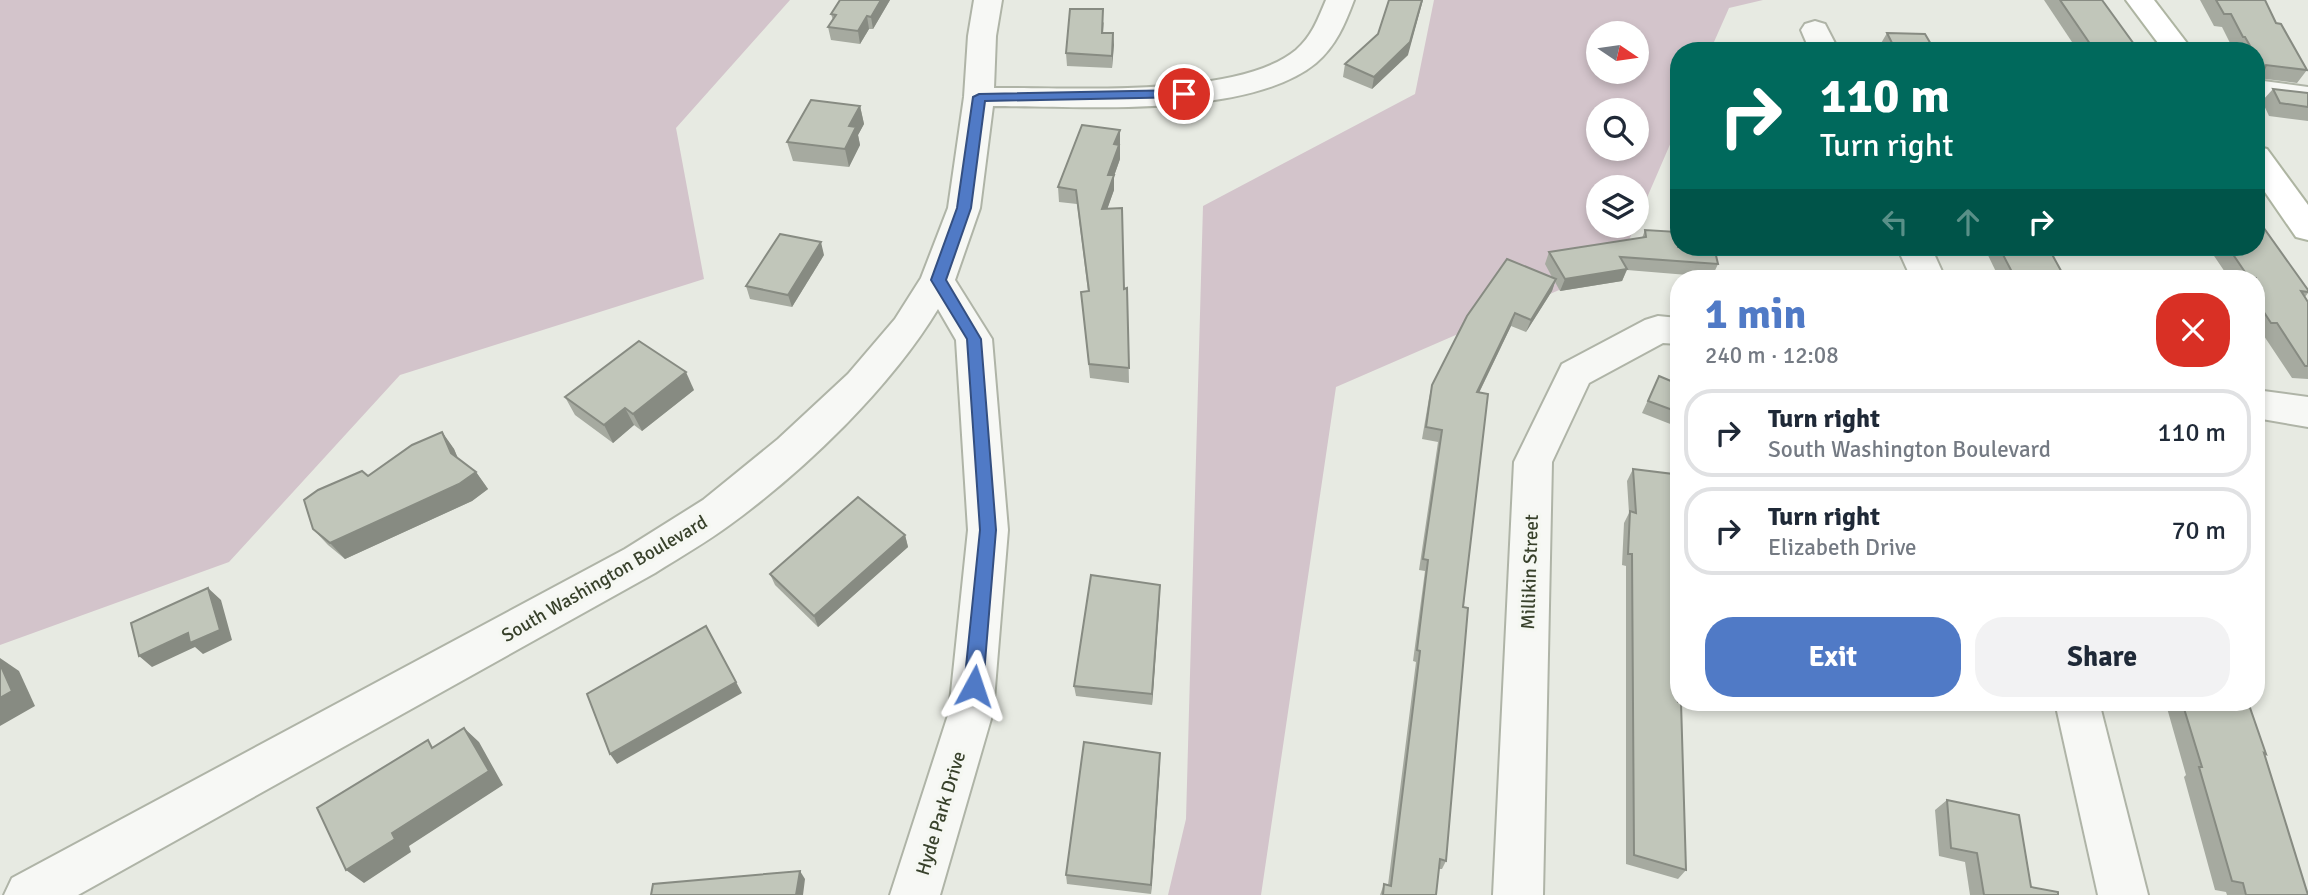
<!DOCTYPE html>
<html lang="en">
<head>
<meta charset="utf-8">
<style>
	:root { --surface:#fff; --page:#f2f2f3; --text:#1f2937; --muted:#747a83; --line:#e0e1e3; --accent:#507ac6 }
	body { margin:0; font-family:Signika,sans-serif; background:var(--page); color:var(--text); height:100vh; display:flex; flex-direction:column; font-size:26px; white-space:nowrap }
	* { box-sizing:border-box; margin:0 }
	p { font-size:23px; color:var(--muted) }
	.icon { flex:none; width:38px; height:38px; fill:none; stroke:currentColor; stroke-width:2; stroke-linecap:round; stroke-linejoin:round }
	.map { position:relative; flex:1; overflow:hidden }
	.panel { position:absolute; left:1670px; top:270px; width:595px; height:441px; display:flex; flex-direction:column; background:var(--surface); border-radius:28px; box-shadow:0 4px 10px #0003 }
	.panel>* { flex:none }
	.guide { position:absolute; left:1670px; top:42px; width:595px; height:214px; border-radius:28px; box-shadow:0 4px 10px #0003; background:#00695c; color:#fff; overflow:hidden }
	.needle { width:46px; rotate:103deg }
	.controls { position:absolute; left:1586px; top:21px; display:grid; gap:14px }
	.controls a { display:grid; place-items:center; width:63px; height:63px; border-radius:50%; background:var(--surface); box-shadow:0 4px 10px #0003; font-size:35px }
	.pin { position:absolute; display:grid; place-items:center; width:60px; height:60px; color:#fff; margin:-30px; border:4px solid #fff; border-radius:50%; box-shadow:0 2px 7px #0007 }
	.me { position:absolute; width:77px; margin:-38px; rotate:5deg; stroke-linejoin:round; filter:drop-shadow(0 0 5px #0008) }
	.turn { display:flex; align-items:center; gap:24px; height:147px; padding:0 35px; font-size:32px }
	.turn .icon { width:91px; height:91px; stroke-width:2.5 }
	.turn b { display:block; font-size:49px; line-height:60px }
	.lanes { display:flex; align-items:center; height:66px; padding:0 35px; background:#0003; justify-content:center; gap:35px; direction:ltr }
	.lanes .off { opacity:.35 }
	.round { display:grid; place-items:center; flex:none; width:74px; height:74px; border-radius:28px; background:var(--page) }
	.overview { display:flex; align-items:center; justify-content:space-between; height:119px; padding:0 35px }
	h1 { font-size:42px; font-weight:700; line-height:52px; color:var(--accent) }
	.cta { display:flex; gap:14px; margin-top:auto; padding:14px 35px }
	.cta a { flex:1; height:80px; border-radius:28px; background:var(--accent); color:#fff; font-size:28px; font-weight:700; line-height:80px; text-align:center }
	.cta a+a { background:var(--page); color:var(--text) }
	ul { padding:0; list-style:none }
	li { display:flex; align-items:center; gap:21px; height:88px; margin:0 14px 10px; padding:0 21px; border:4px solid var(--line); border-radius:28px }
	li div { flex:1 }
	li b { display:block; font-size:26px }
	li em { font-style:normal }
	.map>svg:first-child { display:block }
	.green { fill:#d3c4cb; fill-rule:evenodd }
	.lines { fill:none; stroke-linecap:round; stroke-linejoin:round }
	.minor-casing { stroke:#afb4a7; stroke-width:4 }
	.major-casing { stroke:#aeb5a2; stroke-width:4 }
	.minor { fill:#f7f8f5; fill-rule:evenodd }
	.major { fill:#fff; fill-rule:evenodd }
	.wall { fill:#a6aaa0 }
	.shaded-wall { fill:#878b82 }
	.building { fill:#c1c6ba; stroke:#878b82; stroke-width:2 }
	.route { fill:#507ac6; stroke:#344f81; stroke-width:2 }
	.labels { text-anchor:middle; stroke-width:7; stroke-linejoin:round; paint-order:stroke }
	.street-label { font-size:19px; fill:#38412b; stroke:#f5f7f2 }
</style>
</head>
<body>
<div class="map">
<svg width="2308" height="895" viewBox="0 0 2308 895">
	<rect width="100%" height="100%" fill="#e7eae2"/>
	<g class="green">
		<polygon points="0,0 790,0 676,128 704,279 400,375 229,562 0,645"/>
		<path d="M1434,0h329l-34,8 -19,43h-32v75l-42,97v-36h-38v39h37l-16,38 -283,123 -75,508h-93l18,-76 17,-613 212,-112zM1598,33h38v39h-38zM1598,110h38v39h-38z"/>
	</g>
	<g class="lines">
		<defs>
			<g id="minor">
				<path d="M974,0h28l-6,36 -2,52c76,-1 243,11 302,-38 16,-14 22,-31 30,-50h28c-9,24 -18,46 -38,63 -68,56 -238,43 -323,43l-13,102 -25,72 37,59 16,191 -15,182 -53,183h-50l59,-183 19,-182 -12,-190 -18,-31c-48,79 -132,160 -207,215 -24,18 -51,33 -76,49l-577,322h-74l8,-17 613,-329 78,-49 75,-61 70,-65 47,-55 26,-41 27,-70 16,-111 4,-61z"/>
				<polygon points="1815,21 1825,24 1839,51 1810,51 1801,30 1805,24"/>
				<polygon points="2256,80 2308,87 2308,105 2256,98"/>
				<polygon points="1897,247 1931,247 1945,278 1911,278"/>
				<polygon points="1658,316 1678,318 1678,344 1663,343 1589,383 1552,462 1543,895 1493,895 1514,462 1562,364 1645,320"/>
				<polygon points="2256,390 2308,397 2308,427 2256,418"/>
				<polygon points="2055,702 2099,702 2148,895 2098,895"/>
			</g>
			<g id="major">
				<polygon points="2126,0 2154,0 2193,51 2164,51"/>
				<polygon points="2256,146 2267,149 2308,205 2308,240 2296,237 2256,179"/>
			</g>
		</defs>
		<use href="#minor" class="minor-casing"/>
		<use href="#major" class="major-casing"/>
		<use href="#minor" class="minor"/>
		<use href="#major" class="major"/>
	</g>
	<g class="wall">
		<polygon points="890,0 873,29 869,29 860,44 831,40 828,27 833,20 831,14"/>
		<polygon points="2044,0 2102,0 2139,51 2078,51"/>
		<polygon points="2200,0 2265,0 2276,23 2307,70 2297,83 2258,78 2256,81 2256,51 2236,51 2236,49 2233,49 2222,27 2214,26"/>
		<polygon points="1104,22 1103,33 1113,33 1112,68 1067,66 1066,53"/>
		<polygon points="1887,33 1935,51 1883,51 1880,45"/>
		<polygon points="1408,55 1372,89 1343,77 1345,64"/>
		<polygon points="2273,89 2308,93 2308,121 2269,116 2262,101"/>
		<polygon points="860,106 864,124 858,135 860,145 849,167 793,161 787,142"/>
		<polygon points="1120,130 1120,159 1114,176 1114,190 1107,209 1124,289 1127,288 1129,383 1090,378 1081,292 1088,291 1077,204 1059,202 1058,187"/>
		<polygon points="1675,225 1718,264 1712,277 1627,270 1622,281 1560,291 1555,282 1552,291 1526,332 1511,326 1479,393 1446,861 1442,869 1439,869 1436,895 1380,895 1384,884 1388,885 1416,662 1413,661 1425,571 1419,570 1438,442 1422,439 1429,398 1432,385 1552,277 1545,264 1549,252 1642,238 1645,230 1672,232"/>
		<polygon points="1810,247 1864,247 1861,253 1811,251"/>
		<polygon points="1984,247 2048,247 2065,278 1999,278"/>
		<polygon points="2208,247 2256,247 2308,290 2308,293 2305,297 2308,302 2308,379 2292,378 2264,336 2259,336 2256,331 2256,278 2229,278"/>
		<polygon points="824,255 792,307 750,299 746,286"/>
		<polygon points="1659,376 1678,384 1678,427 1642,413"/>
		<polygon points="694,390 642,431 634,425 613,443 575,415 565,397"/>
		<polygon points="442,432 454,449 458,459 476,472 488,489 472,501 345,559 328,545 313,529 368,476"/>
		<polygon points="1633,469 1677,564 1686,870 1678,879 1626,864 1626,566 1622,565 1624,523 1629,513 1627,481"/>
		<polygon points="905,535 908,547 818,627 775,585 770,574"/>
		<polygon points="1160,585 1152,705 1076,696 1074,686"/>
		<polygon points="2167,702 2248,702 2266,754 2264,755 2308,895 2227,895 2226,892 2215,890 2184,777 2186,775 2167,708 2169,706"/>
		<polygon points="1160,763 1151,894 1067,884 1066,875"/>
		<polygon points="1947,800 2031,887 2058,895 1970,895 1965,862 1939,856 1935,810"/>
	</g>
	<g class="shaded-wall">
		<polygon points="881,0 890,0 873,29 871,17"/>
		<polygon points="1422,0 1423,0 1408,55 1372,89 1374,77"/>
		<polygon points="867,16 869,29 860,44 858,31"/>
		<polygon points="1113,33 1114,45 1112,68 1112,56"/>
		<polygon points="860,106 864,124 858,135 860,145 849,167 845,149 849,126"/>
		<polygon points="1120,130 1120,159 1114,176 1114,190 1102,224 1102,209 1114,144"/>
		<polygon points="821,242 824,255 792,307 788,295"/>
		<polygon points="1627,269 1622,281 1560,291 1565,279"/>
		<polygon points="1556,279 1552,291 1526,332 1531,320"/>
		<polygon points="1515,313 1511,326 1473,405 1477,392"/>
		<polygon points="686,372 694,390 642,431 633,414"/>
		<polygon points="625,408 634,425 613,443 604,425"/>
		<polygon points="442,432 454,449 463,470 451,453"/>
		<polygon points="476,472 488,489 472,501 345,559 330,543"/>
		<polygon points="905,535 908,547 818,627 814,616"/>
		<polygon points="1160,585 1160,596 1152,705 1152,694"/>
		<polygon points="208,588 221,600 232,640 203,654 195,647 152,667 139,656"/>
		<polygon points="706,626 742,693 617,764 610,754"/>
		<polygon points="0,658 19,671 35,706 0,726"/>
		<polygon points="464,728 479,742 503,785 409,846 411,852 364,883 346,870 392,833"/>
		<polygon points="1160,753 1160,763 1151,894 1151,885"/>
		<polygon points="800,871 805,879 803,895 796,895"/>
	</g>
	<g class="building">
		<polygon points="840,0 881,0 871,17 867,16 858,31 828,27 836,15 831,14"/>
		<polygon points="1389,0 1422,0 1410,42 1374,77 1345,64 1378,34"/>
		<polygon points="2060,0 2102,0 2139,51 2095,51"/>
		<polygon points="2216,0 2265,0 2276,23 2281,24 2307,70 2266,65 2263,72 2256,57 2256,51 2253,51 2245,37 2243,37 2231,14 2224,14"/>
		<polygon points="1070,9 1103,9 1102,33 1113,33 1112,56 1066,53"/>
		<polygon points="1887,33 1925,34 1935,51 1896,51"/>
		<polygon points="2273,89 2308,93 2308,107 2280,103"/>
		<polygon points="811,100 860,106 849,126 856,127 845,149 787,142"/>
		<polygon points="1082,125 1120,130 1114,144 1119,145 1108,175 1114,175 1102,209 1122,208 1124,289 1127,288 1129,368 1089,364 1081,292 1089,291 1076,190 1058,187"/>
		<polygon points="2256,217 2308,290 2308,292 2301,291 2308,302 2308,366 2305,366 2277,323 2271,323 2256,300 2256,296 2260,296 2256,289 2256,278 2249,278 2228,247 2256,247"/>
		<polygon points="1675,225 1678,226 1678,247 1714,247 1718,264 1620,257 1627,269 1565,279 1549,252 1646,237 1645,230 1677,232"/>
		<polygon points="780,234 821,242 788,295 746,286"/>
		<polygon points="1999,247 2048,247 2065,278 2029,278 2028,275 2013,274"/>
		<polygon points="1507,259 1556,279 1531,320 1515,313 1477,392 1488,394 1463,607 1468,608 1446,861 1440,859 1436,895 1383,895 1384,884 1391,886 1420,651 1417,650 1428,560 1423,559 1442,430 1426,427 1432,385 1467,316"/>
		<polygon points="639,341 686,372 633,414 625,408 604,425 565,397"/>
		<polygon points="1659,376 1678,384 1678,412 1648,401"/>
		<polygon points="442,432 451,453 476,472 459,484 330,543 313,529 304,500 318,490 362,471 368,476 412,445"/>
		<polygon points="1633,469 1673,474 1678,515 1677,564 1678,606 1678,702 1681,702 1686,870 1634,855 1632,554 1628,554 1630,511 1636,513"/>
		<polygon points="858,497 905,535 814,616 770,574"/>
		<polygon points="1091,575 1160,585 1152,694 1074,686"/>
		<polygon points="208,588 220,630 190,643 188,633 139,656 131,623"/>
		<polygon points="706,626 736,682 610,754 587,694"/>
		<polygon points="0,664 12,691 0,698"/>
		<polygon points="2182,702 2248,702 2266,754 2264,753 2308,895 2246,895 2243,883 2232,881 2199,767 2202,767"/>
		<polygon points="464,728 489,771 392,833 395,839 346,870 317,808 428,740 432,748"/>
		<polygon points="1084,742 1160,753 1151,885 1066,875"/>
		<polygon points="1947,800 2019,815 2031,887 2058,892 2058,895 1984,895 1977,853 1951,848"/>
		<polygon points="800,871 796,895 651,895 653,884"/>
	</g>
	<polygon class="route" points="1184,90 1190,94 1188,97 985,101 971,208 946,280 981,339 996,530 983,686 980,692 974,694 967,692 964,686 980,530 967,339 931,280 957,208 973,97 979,94"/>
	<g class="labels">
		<g class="street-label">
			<text transform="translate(1529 572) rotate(-88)" y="7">Millikin Street</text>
			<text transform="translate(604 578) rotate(-30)" y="7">South Washington Boulevard</text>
			<text transform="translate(940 813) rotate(-73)" y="7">Hyde Park Drive</text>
		</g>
	</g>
</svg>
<div class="controls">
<a><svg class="needle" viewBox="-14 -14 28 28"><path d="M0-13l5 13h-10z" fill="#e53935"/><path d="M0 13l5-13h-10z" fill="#747a83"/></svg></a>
<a><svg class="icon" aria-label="search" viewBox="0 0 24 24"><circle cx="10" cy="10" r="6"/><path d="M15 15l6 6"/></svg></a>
<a><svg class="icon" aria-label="layers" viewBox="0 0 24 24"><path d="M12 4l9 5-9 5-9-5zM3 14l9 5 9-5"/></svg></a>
</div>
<div class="pin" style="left:1184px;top:94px;background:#d93025"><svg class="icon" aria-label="arrive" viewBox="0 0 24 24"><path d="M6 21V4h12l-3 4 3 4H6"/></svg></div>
<svg class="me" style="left:974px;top:686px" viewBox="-20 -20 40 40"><path d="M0-17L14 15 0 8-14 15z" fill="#507ac6" stroke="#fff" stroke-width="4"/></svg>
<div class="guide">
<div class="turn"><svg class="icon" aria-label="right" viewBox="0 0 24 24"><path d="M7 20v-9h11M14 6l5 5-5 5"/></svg><div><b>110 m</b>Turn right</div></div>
<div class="lanes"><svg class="icon off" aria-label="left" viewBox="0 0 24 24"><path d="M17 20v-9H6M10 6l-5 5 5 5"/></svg><svg class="icon off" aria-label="ahead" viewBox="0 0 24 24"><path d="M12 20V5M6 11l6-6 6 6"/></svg><svg class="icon" aria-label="right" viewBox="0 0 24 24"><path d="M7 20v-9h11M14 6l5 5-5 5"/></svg></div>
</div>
<section class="panel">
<div class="overview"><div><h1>1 min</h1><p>240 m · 12:08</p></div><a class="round" style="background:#d93025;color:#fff"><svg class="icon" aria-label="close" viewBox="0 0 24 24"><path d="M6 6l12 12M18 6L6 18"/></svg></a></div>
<ul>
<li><svg class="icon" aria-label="right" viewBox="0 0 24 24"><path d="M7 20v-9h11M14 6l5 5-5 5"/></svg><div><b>Turn right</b><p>South Washington Boulevard</p></div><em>110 m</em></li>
<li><svg class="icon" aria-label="right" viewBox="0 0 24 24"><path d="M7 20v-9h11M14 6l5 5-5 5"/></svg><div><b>Turn right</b><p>Elizabeth Drive</p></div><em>70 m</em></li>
</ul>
<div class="cta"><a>Exit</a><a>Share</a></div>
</section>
</div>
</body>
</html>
